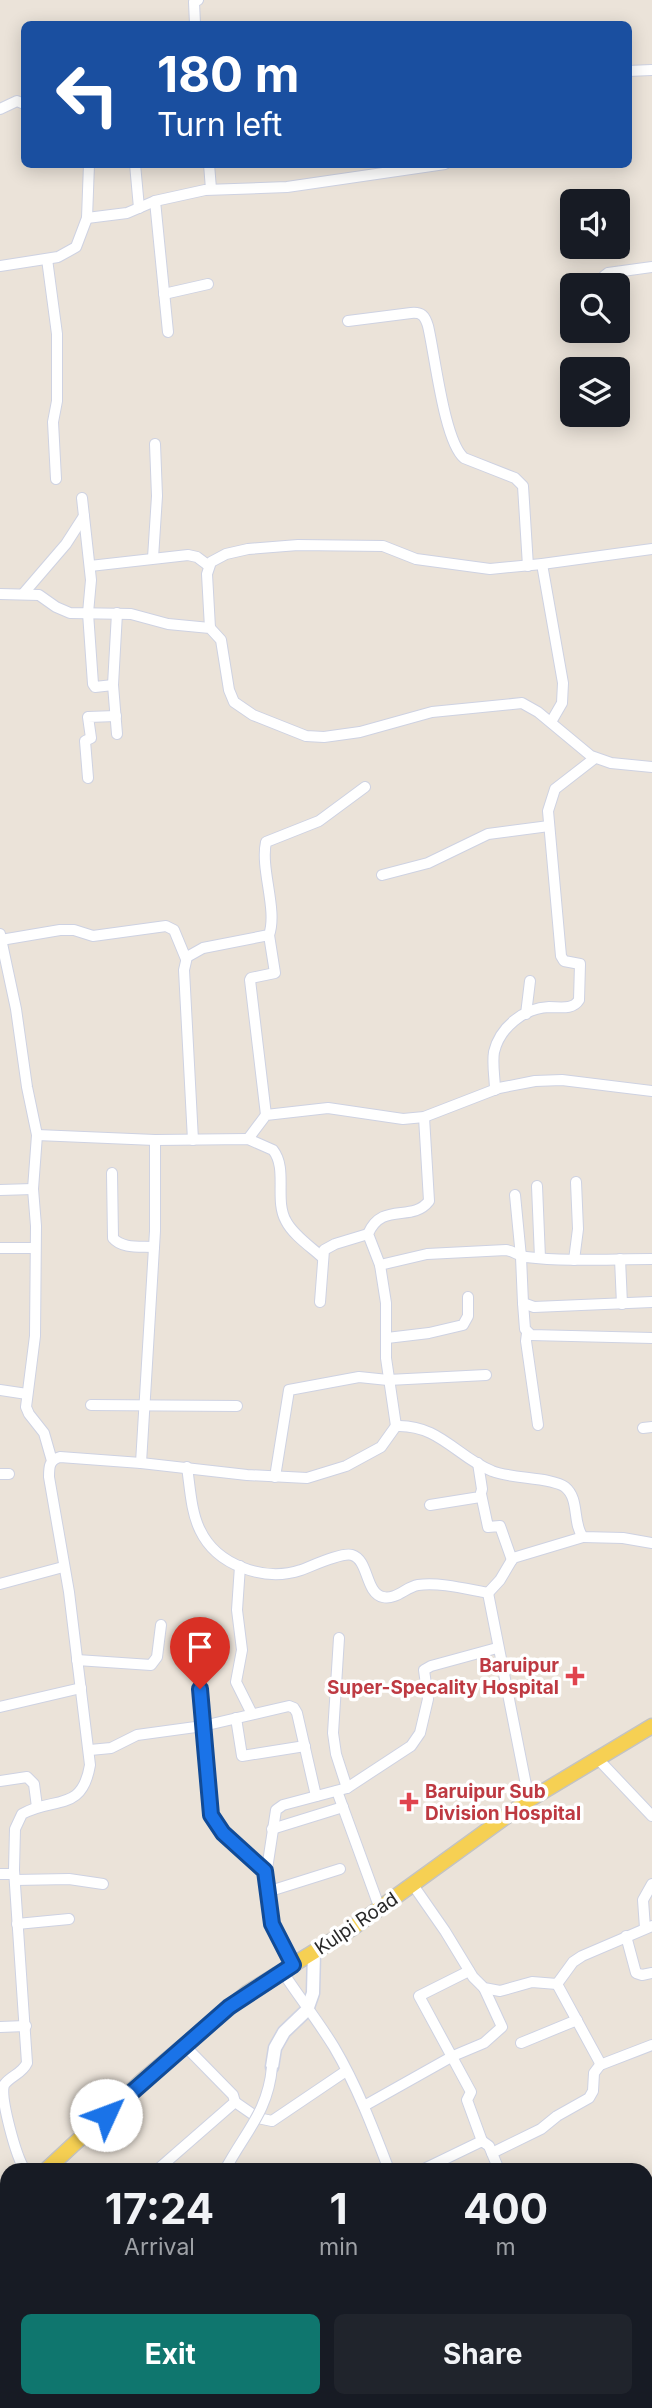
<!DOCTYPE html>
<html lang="en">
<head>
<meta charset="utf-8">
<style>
	:root { --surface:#171b24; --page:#20242c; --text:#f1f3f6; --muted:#9ea1a6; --accent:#0f766e }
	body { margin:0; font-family:Inter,sans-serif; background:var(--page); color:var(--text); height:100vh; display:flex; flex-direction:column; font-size:26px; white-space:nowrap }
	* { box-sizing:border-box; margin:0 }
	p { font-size:23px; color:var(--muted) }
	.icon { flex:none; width:38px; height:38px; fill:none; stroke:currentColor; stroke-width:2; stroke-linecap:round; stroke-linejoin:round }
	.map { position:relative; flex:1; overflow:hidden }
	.sheet { position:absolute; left:0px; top:2163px; width:653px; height:245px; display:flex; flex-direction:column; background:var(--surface); border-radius:21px 21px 0 0; box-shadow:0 4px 18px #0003 }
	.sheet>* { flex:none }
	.top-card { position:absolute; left:21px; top:21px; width:611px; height:147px; border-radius:10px; box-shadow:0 4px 18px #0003; background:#1a4fa0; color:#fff; overflow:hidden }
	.fabs { position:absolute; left:560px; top:189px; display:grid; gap:14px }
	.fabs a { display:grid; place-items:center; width:70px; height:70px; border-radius:10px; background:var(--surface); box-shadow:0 4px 18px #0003; font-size:35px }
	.pin { position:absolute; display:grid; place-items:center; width:60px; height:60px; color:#fff; margin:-72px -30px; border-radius:50% 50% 50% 0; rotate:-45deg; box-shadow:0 0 7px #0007 }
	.pin .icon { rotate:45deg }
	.me { position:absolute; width:77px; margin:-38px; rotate:47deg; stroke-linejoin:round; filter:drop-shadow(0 0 5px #0008) }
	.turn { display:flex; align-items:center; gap:24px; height:147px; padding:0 21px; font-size:32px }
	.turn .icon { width:91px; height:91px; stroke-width:2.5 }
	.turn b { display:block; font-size:49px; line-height:60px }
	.eta { display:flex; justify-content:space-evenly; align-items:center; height:119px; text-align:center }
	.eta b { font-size:42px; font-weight:700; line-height:49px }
	.button { display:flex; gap:14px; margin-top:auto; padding:14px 21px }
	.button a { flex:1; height:80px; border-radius:10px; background:var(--accent); color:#fff; font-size:28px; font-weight:700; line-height:80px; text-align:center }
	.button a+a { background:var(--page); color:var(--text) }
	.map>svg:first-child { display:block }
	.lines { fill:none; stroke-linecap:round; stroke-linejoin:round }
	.minor-casing { stroke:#ced2e2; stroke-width:12 }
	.tertiary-casing { stroke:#ced2e2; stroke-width:15 }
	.primary-casing { stroke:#c3c3c3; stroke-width:17 }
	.minor { stroke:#fff; stroke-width:10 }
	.tertiary { stroke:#fff; stroke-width:12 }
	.primary { stroke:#f6d053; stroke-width:14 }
	.rail-casing { stroke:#9c9fb4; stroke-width:5 }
	.rail { stroke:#fff; stroke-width:2.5; stroke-dasharray:8; stroke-linecap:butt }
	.minor-bridge-casing { stroke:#ced2e2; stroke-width:12; stroke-linecap:butt }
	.minor-bridge { stroke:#fff; stroke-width:10 }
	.route-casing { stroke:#114b97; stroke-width:18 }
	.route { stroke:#1a73e8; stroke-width:12 }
	.health-dot { fill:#e0444e; stroke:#fff; stroke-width:2.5 }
	.labels { text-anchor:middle; stroke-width:7; stroke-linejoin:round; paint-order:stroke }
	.health-label { font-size:19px; font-weight:bold; fill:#be3a42; stroke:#fff; text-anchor:end }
	.street-label { font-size:19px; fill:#282828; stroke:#fff }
</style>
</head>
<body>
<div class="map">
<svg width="652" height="2408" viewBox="0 0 652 2408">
	<rect width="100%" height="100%" fill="#ebe3d9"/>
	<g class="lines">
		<defs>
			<g id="minor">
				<polyline points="195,24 194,2 198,0"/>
				<polyline points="628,71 652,70"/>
				<polyline points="0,109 17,101 24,104"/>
				<polyline points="135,164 139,208"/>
				<polyline points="209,164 211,189"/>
				<polyline points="155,201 168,332"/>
				<polyline points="87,218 127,213 155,201 205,190 287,187 445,164"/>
				<polyline points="47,259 57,334 57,401 53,422 56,479"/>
				<polyline points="0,266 58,257 76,247 87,218 89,164"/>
				<polyline points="604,285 604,276 608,273 652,267"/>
				<polyline points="164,294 208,284"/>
				<path d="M348,321l63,-8c11,-1 14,3 17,13 7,29 16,115 36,132l51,20 8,8 5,80"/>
				<polyline points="607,331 607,333"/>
				<polyline points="82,498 91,580 88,613 93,684 95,687 113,685"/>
				<polyline points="153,558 157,496 155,444"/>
				<polyline points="542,564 563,683 562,703 551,722"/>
				<polyline points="90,566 188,555 197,557 209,566"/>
				<polyline points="0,594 39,595 56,607 70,613 131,614 168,624 210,628 221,640 229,690 234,702 253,715 306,736 324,737 360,732 432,712 522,703 538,712 591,756 611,763 652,767"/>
				<polyline points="23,594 66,544 84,516"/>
				<polyline points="117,613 113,685 117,734"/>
				<polyline points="210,628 207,574 211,562 226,554 248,549 298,545 383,546 416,559 490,569 542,564 652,549"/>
				<polyline points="88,778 85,741 91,738 88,717 116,716"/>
				<polyline points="382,875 428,863 488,834 549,826"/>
				<polyline points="0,934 16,1009 27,1087 37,1135 33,1189 36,1226 35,1336 26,1407 29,1414 44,1433 52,1461"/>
				<polyline points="1,940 60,930 74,930 93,936 166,926 174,930 186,959"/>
				<polyline points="526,1014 530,981"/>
				<path d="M495,1090c0,-11 -3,-26 -1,-38 6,-25 30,-44 55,-45 11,0 24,3 30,-7l1,-36 -16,-3 -3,-5 -13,-145 7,-22 40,-31"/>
				<polyline points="266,1115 250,980 251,978 275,973 269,935"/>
				<path d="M37,1135l118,5 93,-1 25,11c15,19 1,50 13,71 7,14 25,26 36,36"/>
				<polyline points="248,1139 266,1115 328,1108 403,1119 424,1117 499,1088 535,1081 562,1080 652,1091"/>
				<path d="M193,1140l-9,-170 3,-13 16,-9 66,-13c9,-25 -9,-66 -3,-93l53,-21 46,-34"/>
				<path d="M112,1173l1,65c9,11 28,8 41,9"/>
				<polyline points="537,1186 540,1258"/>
				<polyline points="0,1190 33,1189"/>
				<polyline points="515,1195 521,1257 523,1303 534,1307 652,1302"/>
				<polyline points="0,1248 35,1248"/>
				<polyline points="620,1259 622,1304"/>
				<polyline points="574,1260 578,1229 576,1182"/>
				<path d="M380,1265l47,-11 79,-4c8,1 12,6 20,7 41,5 84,2 126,2"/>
				<polyline points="320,1302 324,1250 335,1244 368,1234"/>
				<polyline points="523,1303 525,1329 531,1335 652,1338"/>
				<polyline points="527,1333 526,1341 538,1425"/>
				<polyline points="387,1338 429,1333 463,1325 468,1316 468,1297"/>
				<polyline points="0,1390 27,1394"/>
				<polyline points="91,1405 237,1406"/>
				<path d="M396,1426l-10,-68v-55l-6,-38 -12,-31c14,-33 44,-11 61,-33l-5,-84"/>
				<polyline points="643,1428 652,1427"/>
				<polyline points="141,1463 155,1231 155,1140"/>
				<path d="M187,1467c3,20 4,45 13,63 17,36 65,52 101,40 11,-4 41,-18 51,-15 17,5 13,38 31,42 13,3 23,-10 35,-12 22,-3 48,4 70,8"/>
				<polyline points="0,1474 9,1474"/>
				<polyline points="275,1477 289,1390 359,1377 388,1380 486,1375"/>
				<polyline points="481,1494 488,1527 500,1526 512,1560"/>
				<polyline points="430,1505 480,1497 482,1489 478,1463"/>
				<polyline points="240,1566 237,1610 242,1650 236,1682 252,1714"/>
				<polyline points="0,1584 63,1567"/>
				<polyline points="488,1593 529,1800"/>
				<polyline points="488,1593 500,1580 513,1558 583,1537"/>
				<polyline points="339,1638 333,1733 336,1754 347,1788"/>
				<polyline points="77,1660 151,1665 157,1657 161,1625"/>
				<polyline points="200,1689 211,1815 223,1833 265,1871"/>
				<polyline points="0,1707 81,1688"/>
				<polyline points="236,1718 242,1756 305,1746"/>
				<polyline points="90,1750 111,1748 137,1735 203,1726 289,1706 294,1708 297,1713 316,1796"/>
				<polyline points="597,1758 652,1816"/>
				<polyline points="0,1781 27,1777 34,1784 37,1807"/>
				<polyline points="337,1791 380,1909"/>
				<polyline points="272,1829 343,1807"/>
				<polyline points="0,1874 14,1874"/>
				<polyline points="15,1880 69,1879 103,1884"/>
				<polyline points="413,1885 445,1931 473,1977 484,1988 500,1991 532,1982 557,1984 573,1962 582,1956 652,1926"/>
				<polyline points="267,1892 340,1869"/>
				<polyline points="17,1924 69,1919"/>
				<polyline points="645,1928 643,1900 652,1884"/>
				<polyline points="626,1936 636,1973 642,1975 652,1973"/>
				<polyline points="293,1965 272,1924 265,1882 276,1810 283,1805 347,1788 411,1746 420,1733 428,1699 424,1670 431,1666 497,1648"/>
				<path d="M282,1971c17,26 36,50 52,76 23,39 39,81 55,123"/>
				<polyline points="469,1971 419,1996 471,2092 467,2100 482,2141"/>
				<polyline points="0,2027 26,2026"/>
				<polyline points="521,2043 577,2020"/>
				<polyline points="600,2065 652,2045"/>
				<polyline points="235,2102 258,2118 272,2121 346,2071"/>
				<polyline points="364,2106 453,2056 484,2043 502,2027 484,1988"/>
				<polyline points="492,2153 541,2129 557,2116 589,2098 593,2091 594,2073 600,2065 599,2061 557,1984"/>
				<path d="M25,2170c-9,-13 -25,-72 -21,-85 6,-9 18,-11 23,-22l-13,-193 1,-41 7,-15c32,-18 60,-1 68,-49l-21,-173 -20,-115c0,-10 0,-17 11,-20l81,6 106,12 60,3 39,-12 35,-19 15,-21c43,-2 62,32 96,45 19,8 60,6 73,16 15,12 7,36 18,50l40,1 29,5"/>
				<polyline points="157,2170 235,2102 233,2095 184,2045"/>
				<polyline points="422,2170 482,2141 489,2146 499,2170"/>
				<polyline points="0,2267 7,2269"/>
				<polyline points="0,2316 7,2317"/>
				<polyline points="0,2374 7,2371"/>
				<polyline points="238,2401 252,2408"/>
				<polyline points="225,2408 226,2401"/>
			</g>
			<polyline id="tertiary" points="272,2067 275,2048 284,2032 307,2010 313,1993 314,1952"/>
			<g id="primary">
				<polyline points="46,2170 143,2080 247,1993 351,1929 529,1800 652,1726"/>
				<polyline points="0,2212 7,2205"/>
			</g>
		</defs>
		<use href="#minor" class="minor-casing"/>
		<use href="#tertiary" class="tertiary-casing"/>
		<use href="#primary" class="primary-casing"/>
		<use href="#minor" class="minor"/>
		<use href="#tertiary" class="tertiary"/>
		<use href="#primary" class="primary"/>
		<defs>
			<g id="rail">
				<polyline points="0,2286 7,2287"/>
				<polyline points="0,2301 7,2303"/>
				<polyline points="646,2319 652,2318"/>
				<polyline points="646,2334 652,2333"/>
				<polyline points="263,2401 278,2408"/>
			</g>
		</defs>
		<use href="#rail" class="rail-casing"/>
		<use href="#rail" class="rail"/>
		<defs>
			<path id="minor-bridge" d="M225,2170c20,-38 43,-58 47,-103"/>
		</defs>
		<use href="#minor-bridge" class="minor-bridge-casing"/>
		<use href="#minor-bridge" class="minor-bridge"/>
	</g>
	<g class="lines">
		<defs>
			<polyline id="route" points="106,2115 229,2007 293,1965 272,1924 265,1871 223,1833 211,1815 200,1689"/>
		</defs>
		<use href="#route" class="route-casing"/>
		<use href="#route" class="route"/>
	</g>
	<g class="health-dot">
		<path d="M571.5 1665.5h7v7h7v7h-7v7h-7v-7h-7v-7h7z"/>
		<path d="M405.5 1791.5h7v7h7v7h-7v7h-7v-7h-7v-7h7z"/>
	</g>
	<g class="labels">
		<g class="health-label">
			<text x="559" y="1672">Baruipur<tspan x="559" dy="22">Super-Specality Hospital</tspan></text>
			<text x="425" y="1798" text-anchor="start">Baruipur Sub<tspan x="425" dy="22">Division Hospital</tspan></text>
		</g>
		<g class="street-label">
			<text transform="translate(356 1923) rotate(-34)" y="7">Kulpi Road</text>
		</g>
	</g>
</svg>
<div class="fabs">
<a><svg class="icon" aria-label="sound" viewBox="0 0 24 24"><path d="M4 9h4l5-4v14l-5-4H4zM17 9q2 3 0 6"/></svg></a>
<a><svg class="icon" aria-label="search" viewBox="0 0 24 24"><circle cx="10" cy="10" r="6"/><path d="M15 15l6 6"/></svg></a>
<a><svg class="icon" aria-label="layers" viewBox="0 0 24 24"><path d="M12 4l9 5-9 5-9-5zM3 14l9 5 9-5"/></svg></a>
</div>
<div class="pin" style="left:200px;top:1689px;background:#d93025"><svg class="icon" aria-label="arrive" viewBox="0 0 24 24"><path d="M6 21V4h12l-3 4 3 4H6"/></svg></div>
<svg class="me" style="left:106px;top:2115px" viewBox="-20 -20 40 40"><circle r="19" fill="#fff"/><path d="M0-13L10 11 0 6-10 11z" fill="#1a73e8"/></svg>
<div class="top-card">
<div class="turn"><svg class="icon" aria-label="left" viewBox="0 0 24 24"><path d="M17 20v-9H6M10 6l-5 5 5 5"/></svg><div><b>180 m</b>Turn left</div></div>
</div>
<section class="sheet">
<div class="eta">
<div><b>17:24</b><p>Arrival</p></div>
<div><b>1</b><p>min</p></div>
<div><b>400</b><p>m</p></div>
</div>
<div class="button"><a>Exit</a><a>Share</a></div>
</section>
</div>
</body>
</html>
